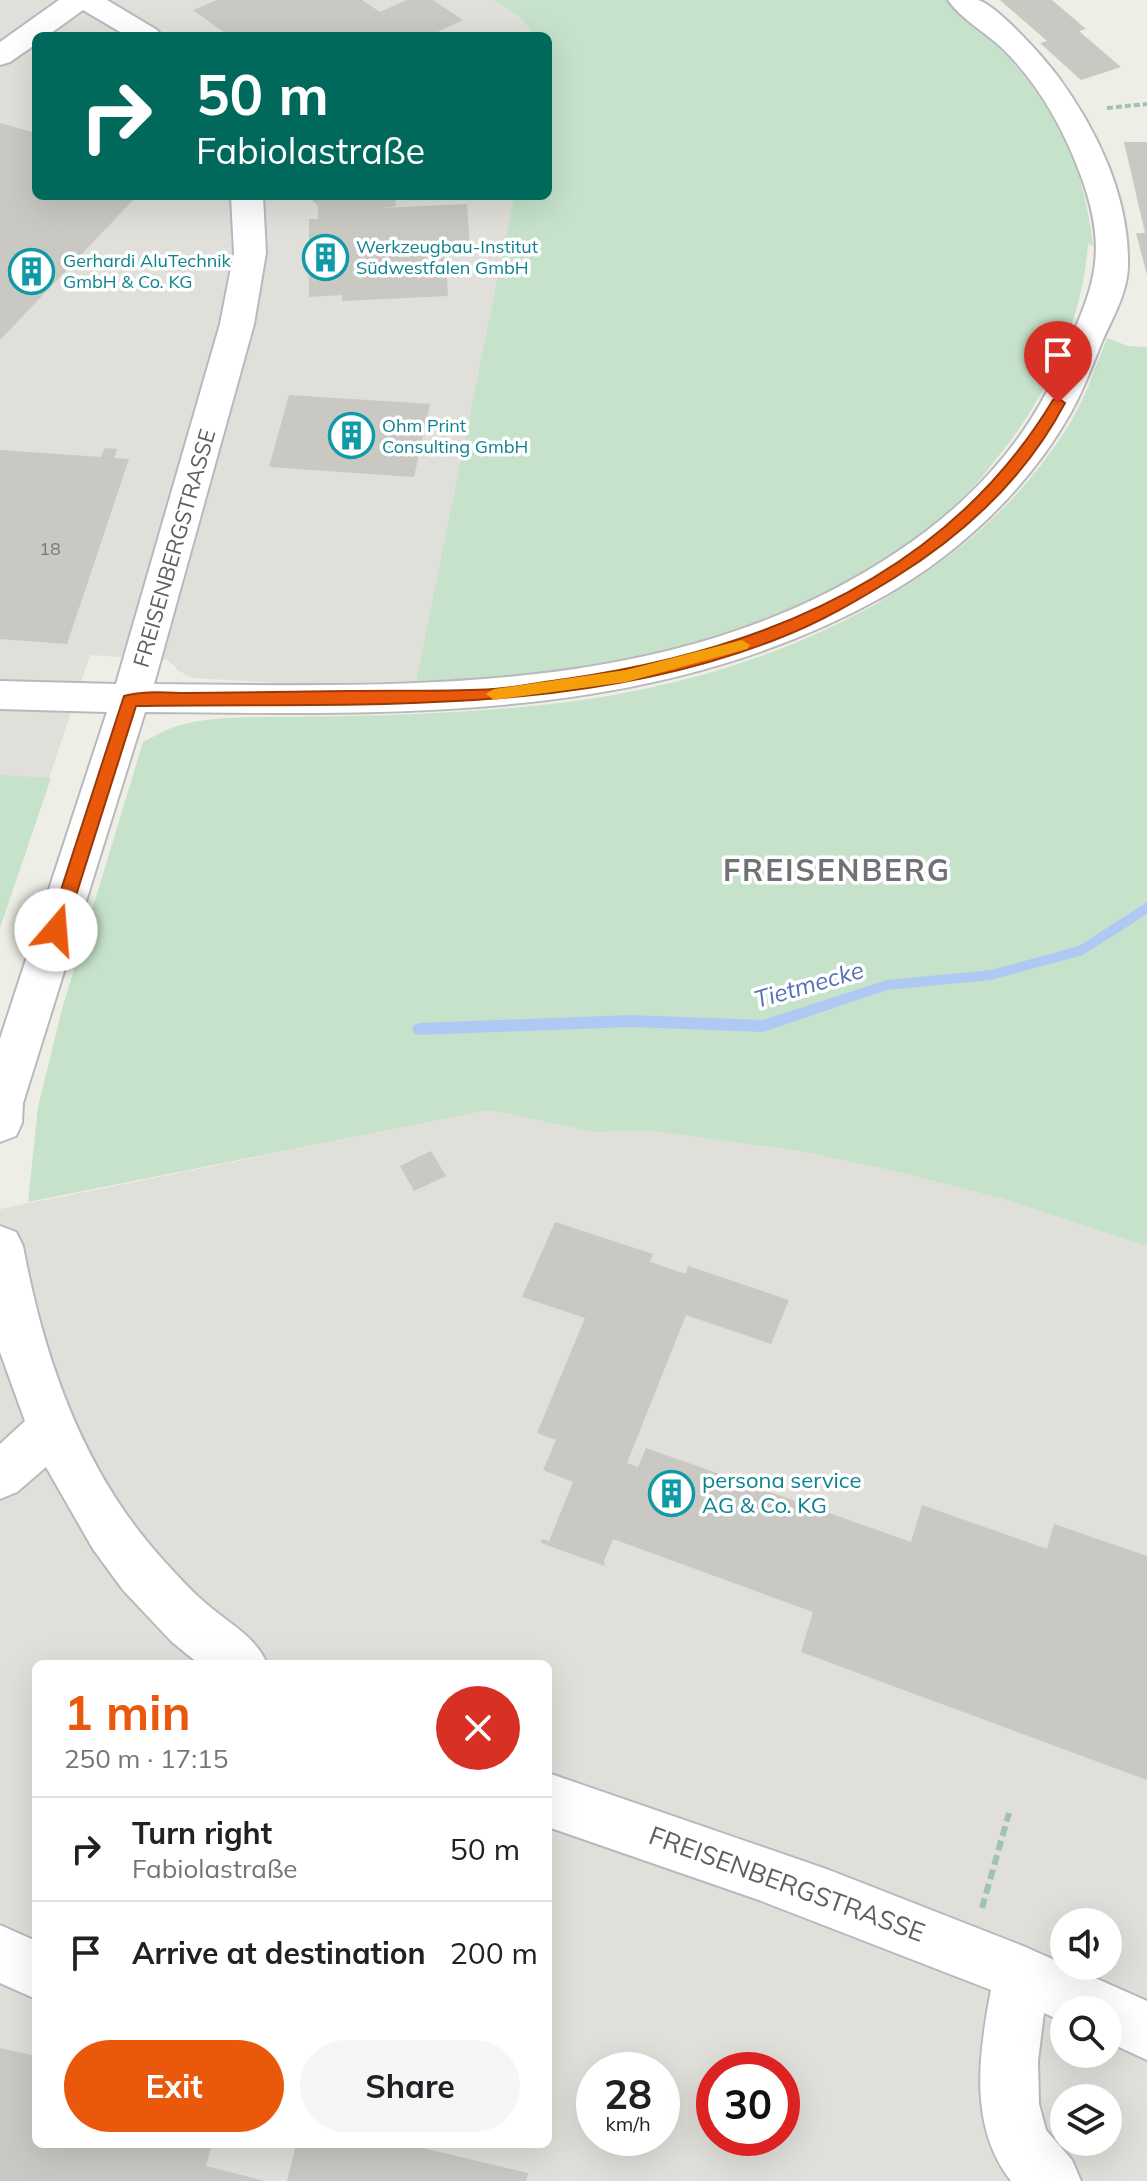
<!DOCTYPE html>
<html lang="en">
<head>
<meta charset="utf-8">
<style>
	:root { --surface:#fff; --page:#f6f6f6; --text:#202124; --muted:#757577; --line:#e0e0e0; --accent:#ea580c }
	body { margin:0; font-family:Mulish,sans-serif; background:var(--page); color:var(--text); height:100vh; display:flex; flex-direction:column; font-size:30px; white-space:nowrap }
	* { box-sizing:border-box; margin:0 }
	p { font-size:26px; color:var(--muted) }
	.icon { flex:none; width:44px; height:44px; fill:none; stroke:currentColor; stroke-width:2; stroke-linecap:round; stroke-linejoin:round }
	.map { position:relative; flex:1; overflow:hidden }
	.details { position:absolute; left:32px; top:1660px; width:520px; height:488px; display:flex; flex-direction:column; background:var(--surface); border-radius:12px; box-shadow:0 8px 32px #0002 }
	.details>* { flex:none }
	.hud { position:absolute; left:32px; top:32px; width:520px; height:168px; border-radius:12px; box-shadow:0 8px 32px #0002; background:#00695c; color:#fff; overflow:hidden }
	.buttons { position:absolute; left:1050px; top:1908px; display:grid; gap:16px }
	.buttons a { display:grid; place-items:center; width:72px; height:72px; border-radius:50%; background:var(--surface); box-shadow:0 8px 32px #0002; font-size:40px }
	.speed { position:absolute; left:576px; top:2052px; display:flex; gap:16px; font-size:40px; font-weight:700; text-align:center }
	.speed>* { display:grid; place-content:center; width:104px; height:104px; border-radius:50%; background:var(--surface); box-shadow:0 8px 32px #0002; line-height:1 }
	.speed small { font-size:20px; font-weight:400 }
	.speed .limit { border:12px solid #d22; background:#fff; color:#111 }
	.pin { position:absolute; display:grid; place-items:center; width:68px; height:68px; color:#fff; margin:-82px -34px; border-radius:50% 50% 50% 0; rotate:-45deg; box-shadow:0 0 8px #0007 }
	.pin .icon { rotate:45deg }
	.me { position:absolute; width:88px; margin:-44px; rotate:18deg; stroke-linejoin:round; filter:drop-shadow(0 0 6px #0008) }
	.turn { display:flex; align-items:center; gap:28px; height:168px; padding:0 32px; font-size:36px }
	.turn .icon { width:104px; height:104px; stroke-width:2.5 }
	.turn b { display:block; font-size:56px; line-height:68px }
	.round { display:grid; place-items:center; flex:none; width:84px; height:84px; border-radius:42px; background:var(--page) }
	.overview { display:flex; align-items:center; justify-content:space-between; height:136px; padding:0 32px }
	h1 { font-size:48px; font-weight:700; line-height:60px; color:var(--accent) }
	.primary-button { display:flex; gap:16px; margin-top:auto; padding:16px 32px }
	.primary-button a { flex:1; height:92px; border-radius:48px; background:var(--accent); color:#fff; font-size:32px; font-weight:700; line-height:92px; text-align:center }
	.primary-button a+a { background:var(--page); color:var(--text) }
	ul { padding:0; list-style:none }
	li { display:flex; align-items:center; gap:24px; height:104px; padding:0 32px; border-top:2px solid var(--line) }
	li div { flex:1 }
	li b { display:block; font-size:30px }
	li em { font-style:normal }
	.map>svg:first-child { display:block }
	.industrial { fill:#e0dfda; fill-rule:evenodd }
	.green { fill:#c6e2cb }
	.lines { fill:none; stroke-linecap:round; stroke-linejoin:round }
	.stream { fill:#b0c9f4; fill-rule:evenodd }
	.building { fill:#c9c8c2 }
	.minor-casing { stroke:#b8b9be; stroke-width:4 }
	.path-far1 { stroke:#a0c2b1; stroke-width:4; stroke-dasharray:6 3; stroke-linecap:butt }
	.path { stroke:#a0c2b1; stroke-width:6; stroke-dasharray:10 5; stroke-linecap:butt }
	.minor { fill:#fff; fill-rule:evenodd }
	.route { fill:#ea580c; stroke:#983908; stroke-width:2 }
	.slow { fill:#f59e0b }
	.labels { text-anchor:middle; stroke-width:7; stroke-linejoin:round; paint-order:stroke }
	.far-culture-label { font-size:18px; fill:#0d838f; stroke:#fff; text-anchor:start }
	.number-label { font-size:18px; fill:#79797c }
	.street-label { font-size:22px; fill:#5e5f64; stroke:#fff }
	.culture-label { font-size:22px; fill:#0d838f; stroke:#fff; text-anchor:start }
	.water-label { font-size:24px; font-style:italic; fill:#5572b5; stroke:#fff }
	.near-street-label { font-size:26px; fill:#5e5f64; stroke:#fff }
	.district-label { font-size:30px; font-weight:bold; letter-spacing:2px; fill:#6f7176; stroke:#fff }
</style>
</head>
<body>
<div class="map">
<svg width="1147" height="2181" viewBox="0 0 1147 2181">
	<rect width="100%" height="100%" fill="#eeeee6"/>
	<g class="industrial">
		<polygon points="0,0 494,0 520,17 535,36 36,36 36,196 514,196 416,681 296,684 193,678 179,671 168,660 90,655 0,926"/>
		<path d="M489,1110l105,22 58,-1 148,20 103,22 100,26 144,47v935h-1147v-972zM36,1664h512v480h-512zM1064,1922h44v44h-44zM1064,2010h44v44h-44zM594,2070h68v68h-68zM714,2070h68v68h-68zM1064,2098h44v44h-44z"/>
	</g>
	<g class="green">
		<path d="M494,0h453c84,71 134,133 146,246l-5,-2c-5,73 -38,146 -83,204 -10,12 -20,26 -31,38 -111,117 -291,172 -449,189 -36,4 -72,4 -109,6l98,-485h34v-160h-13l-15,-19z"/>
		<path d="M1107,338l21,8 19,1v899l-144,-47 -100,-26 -103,-22 -148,-20 -58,1 -105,-22 -461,92 10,-95 24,-98 81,-267c12,-6 25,-14 38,-17 30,-8 65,-8 96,-8 47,-1 93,-1 139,-3 62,-3 125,-7 186,-17 177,-29 364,-111 463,-266 19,-28 30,-62 42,-93z"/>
		<polygon points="0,775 51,778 0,928"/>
	</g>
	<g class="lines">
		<polygon class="stream" points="1147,902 1147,914 1083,955 991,980 887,990 763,1032 631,1027 419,1035 414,1033 412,1029 414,1025 419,1023 631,1015 763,1020 887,980 991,970 1079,946"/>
	</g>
	<g class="building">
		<polygon points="217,0 362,0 380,12 407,0 433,0 463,20 429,36 229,36 193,10"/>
		<polygon points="1000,0 1052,0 1086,29 1079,31 1121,67 1081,80 1040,43 1047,41"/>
		<polygon points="0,123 36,133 36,196 137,196 0,340"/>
		<polygon points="1124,142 1147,142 1147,275 1136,233 1145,233"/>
		<polygon points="308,196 395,196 396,206 382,208 467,204 470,248 445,249 448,296 342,301 342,295 309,297 309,219 318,219 318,206"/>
		<polygon points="289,395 430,404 414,477 269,467"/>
		<polygon points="105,448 117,449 114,458 129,459 67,644 0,639 0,450 101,457"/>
		<polygon points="431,1151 446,1176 414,1191 400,1166"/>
		<polygon points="555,1222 653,1254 650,1262 686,1274 688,1266 789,1300 771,1344 686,1315 627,1463 638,1467 646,1448 911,1542 922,1505 1047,1549 1054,1524 1147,1556 1147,1780 801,1652 813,1612 613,1539 604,1561 605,1566 541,1543 542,1539 549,1541 573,1482 543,1470 556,1440 537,1433 585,1318 522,1297"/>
		<polygon points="0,2048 36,2056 36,2144 212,2144 206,2166 265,2181 0,2181"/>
		<polygon points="296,2144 406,2144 528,2173 526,2181 287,2181"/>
	</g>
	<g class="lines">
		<defs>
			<g id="minor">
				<polygon points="59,0 107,0 157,30 162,36 127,36 83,10 47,36 36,36 36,44 10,62 0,65 0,42"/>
				<path d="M948,0c9,0 22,0 30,0 20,6 65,57 78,74 40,54 73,121 72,190 0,29 -16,54 -27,80 -9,23 -18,47 -31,70 -42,74 -110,139 -184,181 -230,129 -486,119 -741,117l-122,391 -1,20 -6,13 -16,6v-103l107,-327 -107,-3v-28l116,3 104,-360 14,-71 -3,-57h32l3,57 -12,71 -100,360c252,2 524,15 743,-132 68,-45 128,-107 160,-182 33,-76 55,-110 24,-194 -17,-47 -43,-93 -79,-128 -17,-16 -41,-29 -54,-48z"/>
				<path d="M0,1226l16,6 7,14c21,114 61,228 141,315 13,14 25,28 39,40 23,21 52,34 64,63h-68l-27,-22 -49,-52 -30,-41 -47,-82 -29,25 -17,7v-55l25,-23 -25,-69z"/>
				<path d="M548,1773l281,97 194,76 124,55v59l-39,-18v-32h-44v12l-20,-9 -6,48 1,43 7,26 26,30 9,21h-70c-43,-55 -32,-128 -20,-191l-232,-90 -211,-73z"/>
				<polygon points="0,1925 36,1941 36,1999 0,1983"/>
			</g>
		</defs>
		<use href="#minor" class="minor-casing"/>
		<polyline class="path-far1" points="1107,108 1147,104"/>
		<polyline class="path" points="982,1908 1009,1813"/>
		<use href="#minor" class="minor"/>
	</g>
	<path class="route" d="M1058,398l7,5c-39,74 -100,131 -171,175 -36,22 -73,44 -112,59 -203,82 -432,65 -646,69l-71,224 -3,5h-12l-2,-5 76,-234c20,-6 46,-3 66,-3 53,-1 106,-1 158,-2 49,-1 98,1 146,-2 24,-2 48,-7 72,-10 196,-28 381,-103 487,-279z"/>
	<polygon class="slow" points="742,640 750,645 747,649 626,682 494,700 486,694 494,689 626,670"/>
	<defs>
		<symbol id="building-ring" viewBox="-11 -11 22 22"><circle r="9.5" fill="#fff" stroke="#0f9aa8" stroke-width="1.5"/><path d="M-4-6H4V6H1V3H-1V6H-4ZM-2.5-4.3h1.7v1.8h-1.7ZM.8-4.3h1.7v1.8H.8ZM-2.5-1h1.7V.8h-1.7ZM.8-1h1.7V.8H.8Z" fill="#0f9aa8"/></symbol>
	</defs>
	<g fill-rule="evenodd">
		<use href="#building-ring" x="300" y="232" width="51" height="51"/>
		<use href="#building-ring" x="6" y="246" width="51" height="51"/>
		<use href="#building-ring" x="326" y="410" width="51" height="51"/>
		<use href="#building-ring" x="646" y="1468" width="51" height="51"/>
	</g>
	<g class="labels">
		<g class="far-culture-label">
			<text x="356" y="253">Werkzeugbau-Institut<tspan x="356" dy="21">Südwestfalen GmbH</tspan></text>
			<text x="63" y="267">Gerhardi AluTechnik<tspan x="63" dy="21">GmbH &amp; Co. KG</tspan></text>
			<text x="382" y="432">Ohm Print<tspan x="382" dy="21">Consulting GmbH</tspan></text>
		</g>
		<g class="number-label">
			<text x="50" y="555">18</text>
		</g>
		<g class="street-label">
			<text transform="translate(174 548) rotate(-74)" y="8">FREISENBERGSTRASSE</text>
		</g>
		<g class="culture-label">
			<text x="702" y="1488">persona service<tspan x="702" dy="25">AG &amp; Co. KG</tspan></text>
		</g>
		<g class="water-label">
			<text transform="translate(809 985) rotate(-16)" y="8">Tietmecke</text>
		</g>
		<g class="near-street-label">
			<text transform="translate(787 1884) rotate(20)" y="9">FREISENBERGSTRASSE</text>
		</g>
		<g class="district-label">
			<text x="837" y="881">FREISENBERG</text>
		</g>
	</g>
</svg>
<div class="buttons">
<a><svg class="icon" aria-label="sound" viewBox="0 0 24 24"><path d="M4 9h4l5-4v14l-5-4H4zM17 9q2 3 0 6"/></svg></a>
<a><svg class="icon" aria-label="search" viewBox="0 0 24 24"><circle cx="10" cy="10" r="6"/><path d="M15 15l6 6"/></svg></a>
<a><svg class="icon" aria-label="layers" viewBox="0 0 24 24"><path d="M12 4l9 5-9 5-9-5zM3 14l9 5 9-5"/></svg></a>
</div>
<div class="speed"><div>28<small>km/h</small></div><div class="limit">30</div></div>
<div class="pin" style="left:1058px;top:403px;background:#d93025"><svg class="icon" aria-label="arrive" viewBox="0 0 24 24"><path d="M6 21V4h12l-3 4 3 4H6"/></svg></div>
<svg class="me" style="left:56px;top:930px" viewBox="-20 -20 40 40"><circle r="19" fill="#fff"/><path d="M0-13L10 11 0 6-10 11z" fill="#ea580c"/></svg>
<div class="hud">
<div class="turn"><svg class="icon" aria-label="right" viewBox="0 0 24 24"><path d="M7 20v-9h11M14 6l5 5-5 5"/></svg><div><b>50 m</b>Fabiolastraße</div></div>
</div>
<section class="details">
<div class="overview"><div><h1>1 min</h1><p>250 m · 17:15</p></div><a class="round" style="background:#d93025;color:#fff"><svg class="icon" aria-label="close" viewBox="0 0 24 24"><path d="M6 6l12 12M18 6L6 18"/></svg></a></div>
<ul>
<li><svg class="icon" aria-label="right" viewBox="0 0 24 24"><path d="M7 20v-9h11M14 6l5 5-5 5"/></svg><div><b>Turn right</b><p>Fabiolastraße</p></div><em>50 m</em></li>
<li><svg class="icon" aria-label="arrive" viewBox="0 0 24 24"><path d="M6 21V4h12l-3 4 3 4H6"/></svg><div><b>Arrive at destination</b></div><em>200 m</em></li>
</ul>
<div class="primary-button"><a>Exit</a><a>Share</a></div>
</section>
</div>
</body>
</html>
